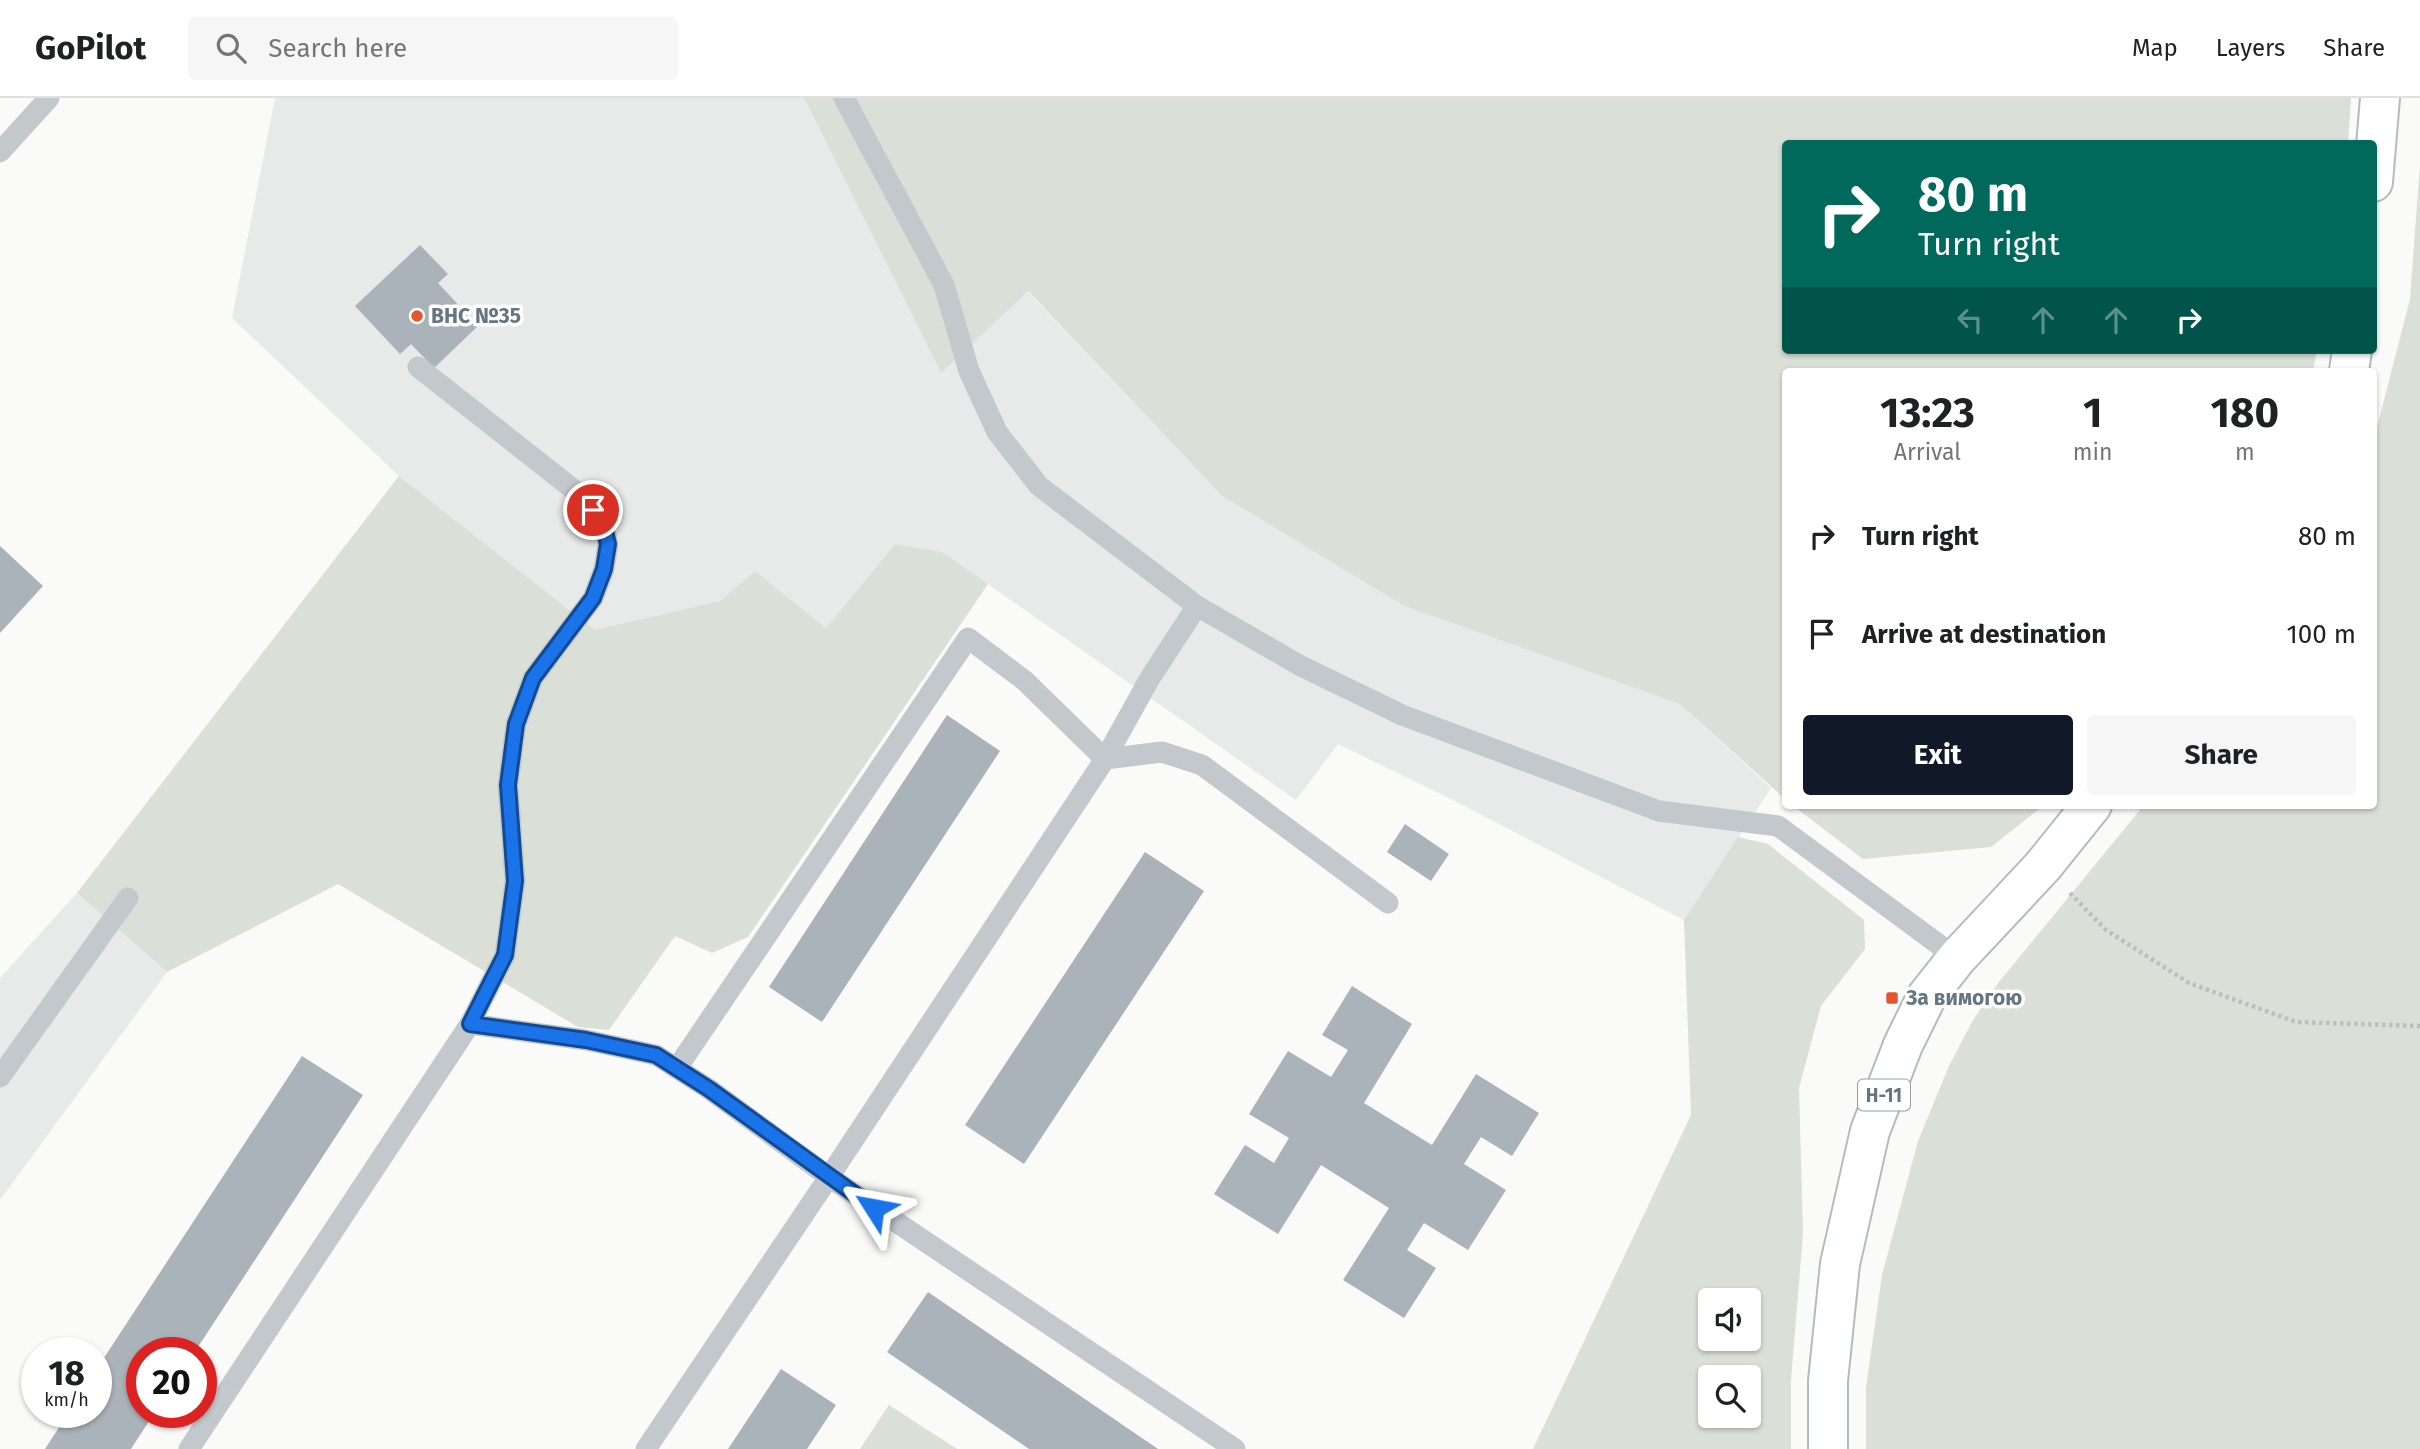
<!DOCTYPE html>
<html lang="en">
<head>
<meta charset="utf-8">
<style>
	:root { --surface:#fff; --page:#f6f6f6; --text:#202124; --muted:#757577; --line:#e0e0e0; --accent:#111827 }
	body { margin:0; font-family:"Fira Sans",sans-serif; background:var(--page); color:var(--text); height:100vh; display:flex; flex-direction:column; font-size:26px; white-space:nowrap }
	* { box-sizing:border-box; margin:0 }
	p { font-size:23px; color:var(--muted) }
	.icon { flex:none; width:38px; height:38px; fill:none; stroke:currentColor; stroke-width:2; stroke-linecap:round; stroke-linejoin:round }
	.map { position:relative; flex:1; overflow:hidden }
	.drawer { position:absolute; left:1782px; top:270px; width:595px; height:441px; display:flex; flex-direction:column; background:var(--surface); border-radius:7px; box-shadow:0 2px 5px #0004 }
	.drawer>* { flex:none }
	.hud { position:absolute; left:1782px; top:42px; width:595px; height:214px; border-radius:7px; box-shadow:0 2px 5px #0004; background:#00695c; color:#fff; overflow:hidden }
	.buttons { position:absolute; left:1698px; top:1190px; display:grid; gap:14px }
	.buttons a { display:grid; place-items:center; width:63px; height:63px; border-radius:7px; background:var(--surface); box-shadow:0 2px 5px #0004; font-size:35px }
	.speed { position:absolute; left:21px; top:1239px; display:flex; gap:14px; font-size:35px; font-weight:700; text-align:center }
	.speed>* { display:grid; place-content:center; width:91px; height:91px; border-radius:50%; background:var(--surface); box-shadow:0 2px 5px #0004; line-height:1 }
	.speed small { font-size:18px; font-weight:400 }
	.speed .limit { border:10px solid #d22; background:#fff; color:#111 }
	.pin { position:absolute; display:grid; place-items:center; width:60px; height:60px; color:#fff; margin:-30px; border:4px solid #fff; border-radius:50%; box-shadow:0 2px 7px #0007 }
	.me { position:absolute; width:77px; margin:-38px; rotate:304deg; stroke-linejoin:round; filter:drop-shadow(0 0 5px #0008) }
	.turn { display:flex; align-items:center; gap:24px; height:147px; padding:0 21px; font-size:32px }
	.turn .icon { width:91px; height:91px; stroke-width:2.5 }
	.turn b { display:block; font-size:49px; line-height:60px }
	.lanes { display:flex; align-items:center; height:66px; padding:0 21px; background:#0003; justify-content:center; gap:35px; direction:ltr }
	.lanes .off { opacity:.35 }
	.eta { display:flex; justify-content:space-evenly; align-items:center; height:119px; text-align:center }
	.eta b { font-size:42px; font-weight:700; line-height:49px }
	.button { display:flex; gap:14px; margin-top:auto; padding:14px 21px }
	.button a { flex:1; height:80px; border-radius:7px; background:var(--accent); color:#fff; font-size:28px; font-weight:700; line-height:80px; text-align:center }
	.button a+a { background:var(--page); color:var(--text) }
	ul { padding:0; list-style:none }
	li { display:flex; align-items:center; gap:21px; height:98px; padding:0 21px }
	li div { flex:1 }
	li b { display:block; font-size:26px }
	li em { font-style:normal }
	header { display:flex; align-items:center; gap:42px; box-sizing:border-box; height:98px; padding:0 35px; background:var(--surface); border-bottom:2px solid var(--line) }
	header strong { font-size:33px }
	nav { display:flex; gap:38px; margin-inline-start:auto; font-size:24px }
	.search { width:490px; height:63px; background:var(--page); display:flex; align-items:center; gap:18px; box-sizing:border-box; padding:0 24px; border-radius:7px; color:var(--muted); font-size:26px }
	.map>svg:first-child { display:block }
	.built { fill:#e8e9e9 }
	.green { fill:#dadfd7; fill-rule:evenodd }
	.building { fill:#aab3b9 }
	.lines { fill:none; stroke-linecap:round; stroke-linejoin:round }
	.primary-casing { stroke:#b5babe; stroke-width:42 }
	.path { stroke:#bbbfc2; stroke-width:4.5; stroke-dasharray:3.5 3.5; stroke-linecap:butt }
	.service { stroke:#c3c8cc; stroke-width:21 }
	.primary { stroke:#fff; stroke-width:38 }
	.route-casing { stroke:#114b97; stroke-width:18 }
	.route { stroke:#1a73e8; stroke-width:12 }
	.poi-dot { fill:#e4572e; stroke:#fff; stroke-width:2.5 }
	.labels { text-anchor:middle; stroke-width:7; stroke-linejoin:round; paint-order:stroke }
	.shield { fill:#fff; stroke:#939fa8; stroke-width:2 }
	.shield-label { font-size:19px; font-weight:bold; fill:#657683 }
	.poi-label { font-size:21px; font-weight:bold; fill:#657683; stroke:#fff; text-anchor:start }
</style>
</head>
<body>
<header>
<strong>GoPilot</strong>
<div class="search"><svg class="icon" aria-label="search" viewBox="0 0 24 24"><circle cx="10" cy="10" r="6"/><path d="M15 15l6 6"/></svg>Search here</div>
<nav><a>Map</a><a>Layers</a><a>Share</a></nav>
</header>
<div class="map">
<svg width="2420" height="1351" viewBox="0 0 2420 1351">
	<rect width="100%" height="100%" fill="#fafaf8"/>
	<g class="built">
		<polygon points="275,0 804,0 941,275 1027,193 1222,398 1404,508 1680,606 1771,690 1684,822 1449,700 1338,646 1296,702 942,454 895,446 826,530 755,473 721,503 595,532 399,378 232,220"/>
		<polygon points="77,795 167,874 0,1102 0,880"/>
	</g>
	<g class="green">
		<polygon points="804,0 2351,0 2348,45 1785,46 1785,252 2317,252 2313,273 1785,273 1785,701 1680,606 1404,508 1222,398 1028,193 941,275"/>
		<polygon points="2420,66 2420,1351 1866,1351 1866,1289 1882,1177 1918,1043 1949,968 1973,922 1999,884 2144,707 2373,707 2373,345 2410,201"/>
		<polygon points="399,378 595,532 720,503 755,473 826,530 895,446 942,454 988,486 748,839 712,855 675,838 609,932 578,929 338,786 167,874 77,795"/>
		<polygon points="1792,707 2044,707 1991,749 1863,761"/>
		<path d="M1738,739l30,7 96,76 1,29 -44,57 -22,82 4,146 -12,146v69h-258l158,-334 -7,-195zM1710,1202h38v39h-38zM1710,1279h38v39h-38z"/>
		<polygon points="889,1307 957,1351 860,1351"/>
	</g>
	<g class="building">
		<polygon points="420,147 448,176 438,185 478,228 434,270 411,246 400,256 355,208"/>
		<polygon points="0,448 43,488 0,535"/>
		<polygon points="947,617 1000,653 822,924 769,889"/>
		<polygon points="1405,726 1449,756 1431,783 1387,754"/>
		<polygon points="1145,754 1204,793 1024,1066 965,1027"/>
		<polygon points="1352,888 1412,926 1364,1005 1432,1047 1476,976 1539,1015 1512,1058 1481,1039 1464,1066 1506,1092 1468,1152 1424,1125 1407,1152 1436,1170 1404,1220 1343,1182 1389,1110 1321,1067 1278,1136 1214,1096 1245,1047 1274,1065 1289,1040 1249,1016 1288,953 1331,979 1348,952 1322,937"/>
		<polygon points="302,958 363,997 194,1255 142,1255 142,1314 155,1314 131,1351 45,1351 69,1314 96,1314 96,1272"/>
		<polygon points="928,1194 1158,1351 1029,1351 887,1254"/>
		<polygon points="781,1271 836,1307 807,1351 728,1351"/>
	</g>
	<g class="lines">
		<defs>
			<g id="primary">
				<polyline points="2373,84 2380,0"/>
				<polyline points="2349,273 2352,252"/>
				<polyline points="1828,1351 1828,1283 1840,1166 1870,1033 1903,947 1927,898 1957,860 2043,768 2092,707"/>
			</g>
		</defs>
		<use href="#primary" class="primary-casing"/>
		<polyline class="path" points="2070,795 2106,832 2189,885 2296,924 2420,928"/>
		<g class="service">
			<polyline points="844,0 944,187 969,273 997,334 1039,388 1197,508 1299,567 1402,617 1659,713 1778,728 1957,860"/>
			<polyline points="0,54 49,0"/>
			<polyline points="418,269 583,399 603,425 608,446 604,471 593,500 533,580 516,626 508,687 515,783 505,857 470,926"/>
			<polyline points="677,970 968,540 1025,583 1105,661 1162,654 1202,667 1388,805"/>
			<polyline points="0,979 128,800"/>
			<polyline points="189,1351 470,926 586,942 656,957 709,991 829,1079 1235,1351"/>
			<polyline points="646,1351 829,1079 1105,661 1150,580 1197,508"/>
		</g>
		<use href="#primary" class="primary"/>
	</g>
	<g class="lines">
		<defs>
			<polyline id="route" points="593,412 603,425 608,446 604,471 593,500 533,580 516,626 508,687 515,783 505,857 470,926 586,942 656,957 709,991 874,1110"/>
		</defs>
		<use href="#route" class="route-casing"/>
		<use href="#route" class="route"/>
	</g>
	<g class="poi-dot">
		<circle cx="417" cy="218" r="7"/>
		<rect x="1885" y="893" width="14" height="14" rx="3.5"/>
	</g>
	<g class="labels">
		<rect class="shield" x="1858" y="981.5" width="52" height="31" rx="5"/>
		<g class="shield-label">
			<text x="1884" y="1004">Н-11</text>
		</g>
		<g class="poi-label">
			<text x="431" y="225">ВНС №35</text>
			<text x="1906" y="907">За вимогою</text>
		</g>
	</g>
</svg>
<div class="buttons">
<a><svg class="icon" aria-label="sound" viewBox="0 0 24 24"><path d="M4 9h4l5-4v14l-5-4H4zM17 9q2 3 0 6"/></svg></a>
<a><svg class="icon" aria-label="search" viewBox="0 0 24 24"><circle cx="10" cy="10" r="6"/><path d="M15 15l6 6"/></svg></a>
</div>
<div class="speed"><div>18<small>km/h</small></div><div class="limit">20</div></div>
<div class="pin" style="left:593px;top:412px;background:#d93025"><svg class="icon" aria-label="arrive" viewBox="0 0 24 24"><path d="M6 21V4h12l-3 4 3 4H6"/></svg></div>
<svg class="me" style="left:874px;top:1110px" viewBox="-20 -20 40 40"><path d="M0-17L14 15 0 8-14 15z" fill="#1a73e8" stroke="#fff" stroke-width="4"/></svg>
<div class="hud">
<div class="turn"><svg class="icon" aria-label="right" viewBox="0 0 24 24"><path d="M7 20v-9h11M14 6l5 5-5 5"/></svg><div><b>80 m</b>Turn right</div></div>
<div class="lanes"><svg class="icon off" aria-label="left" viewBox="0 0 24 24"><path d="M17 20v-9H6M10 6l-5 5 5 5"/></svg><svg class="icon off" aria-label="ahead" viewBox="0 0 24 24"><path d="M12 20V5M6 11l6-6 6 6"/></svg><svg class="icon off" aria-label="ahead" viewBox="0 0 24 24"><path d="M12 20V5M6 11l6-6 6 6"/></svg><svg class="icon" aria-label="right" viewBox="0 0 24 24"><path d="M7 20v-9h11M14 6l5 5-5 5"/></svg></div>
</div>
<section class="drawer">
<div class="eta">
<div><b>13:23</b><p>Arrival</p></div>
<div><b>1</b><p>min</p></div>
<div><b>180</b><p>m</p></div>
</div>
<ul>
<li><svg class="icon" aria-label="right" viewBox="0 0 24 24"><path d="M7 20v-9h11M14 6l5 5-5 5"/></svg><div><b>Turn right</b></div><em>80 m</em></li>
<li><svg class="icon" aria-label="arrive" viewBox="0 0 24 24"><path d="M6 21V4h12l-3 4 3 4H6"/></svg><div><b>Arrive at destination</b></div><em>100 m</em></li>
</ul>
<div class="button"><a>Exit</a><a>Share</a></div>
</section>
</div>
</body>
</html>
